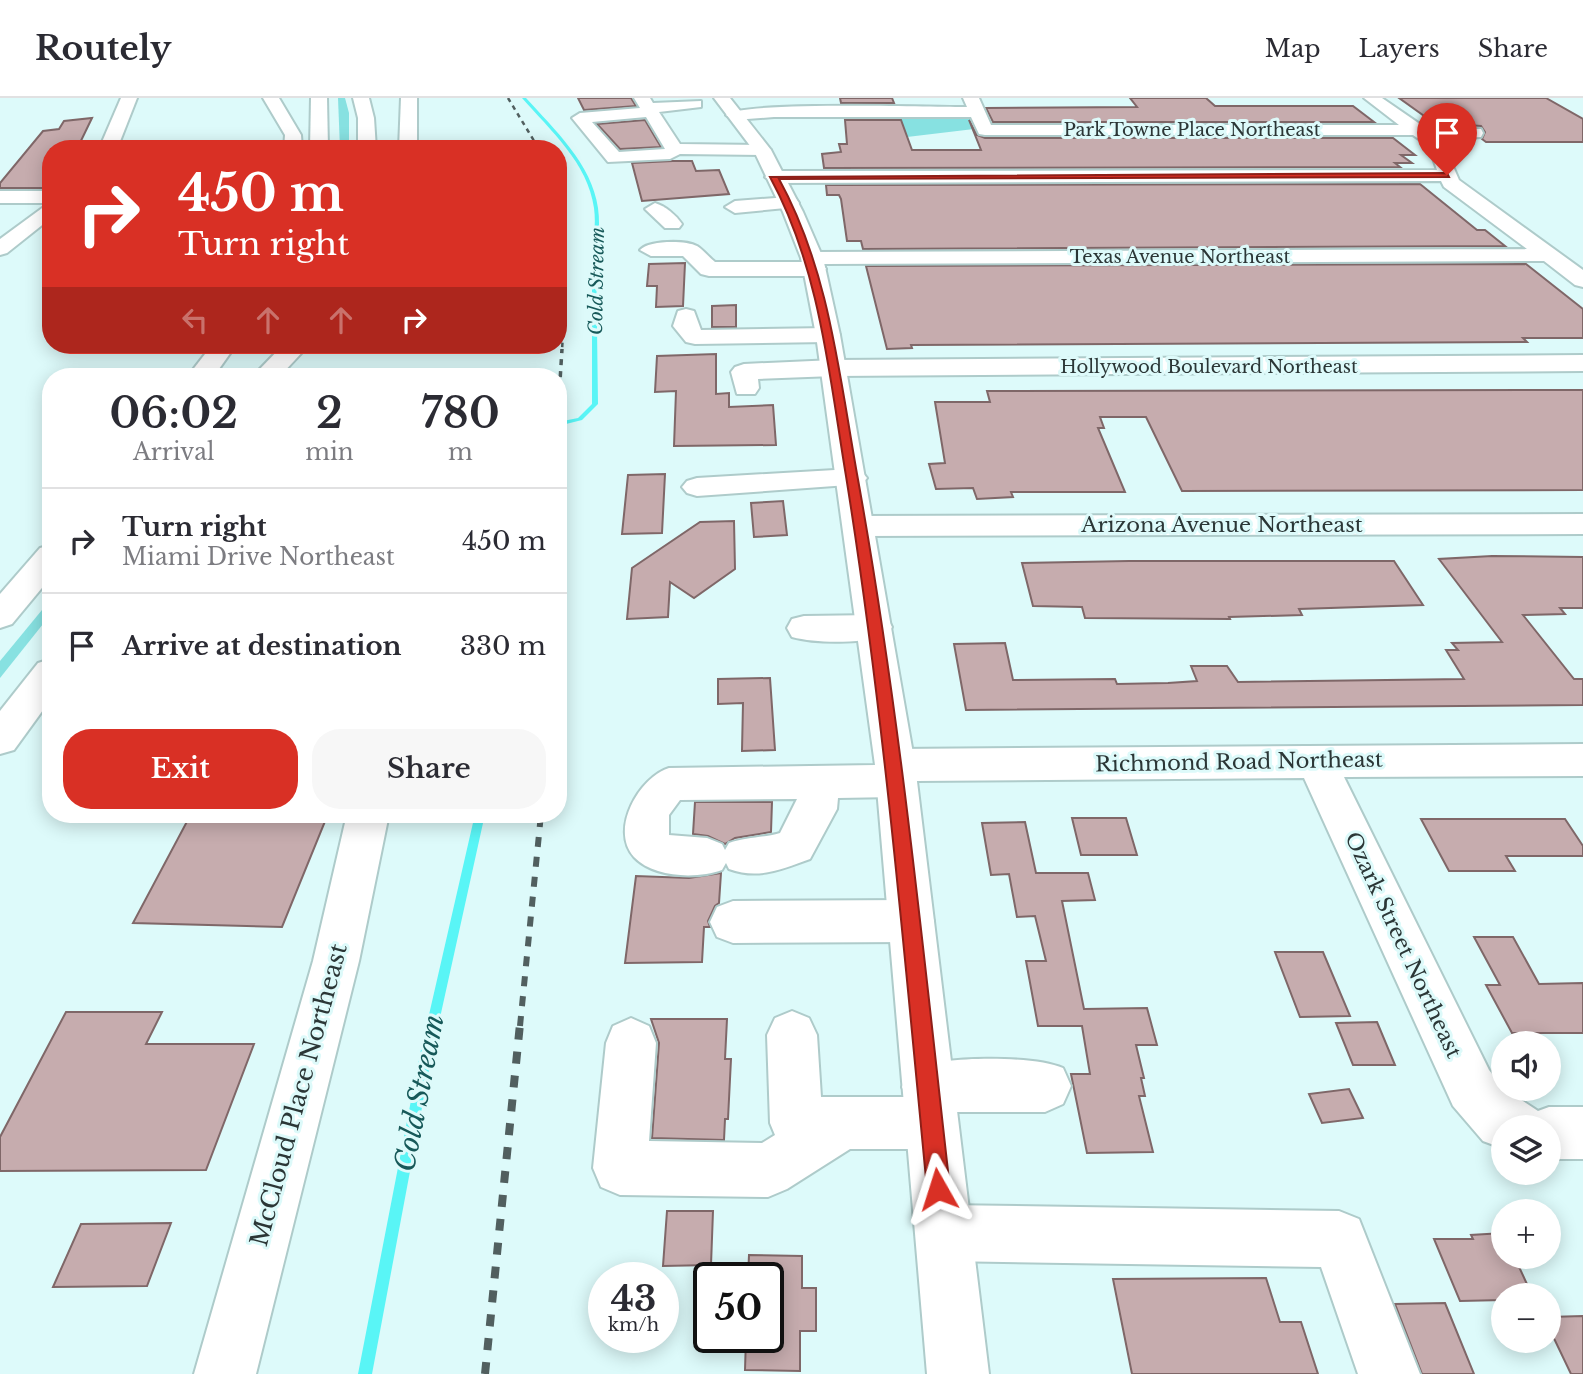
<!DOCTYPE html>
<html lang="en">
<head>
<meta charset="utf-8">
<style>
	:root { --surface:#fff; --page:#f7f7f7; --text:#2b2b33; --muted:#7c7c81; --line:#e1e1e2; --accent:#d93025 }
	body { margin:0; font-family:"Libre Baskerville",serif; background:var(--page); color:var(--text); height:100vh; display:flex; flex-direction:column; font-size:26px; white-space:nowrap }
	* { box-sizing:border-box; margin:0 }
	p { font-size:23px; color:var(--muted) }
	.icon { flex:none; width:38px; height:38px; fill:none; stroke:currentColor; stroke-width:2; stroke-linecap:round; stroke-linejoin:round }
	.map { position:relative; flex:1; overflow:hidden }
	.side { position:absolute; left:42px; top:270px; width:525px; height:455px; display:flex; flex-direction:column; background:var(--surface); border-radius:28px; box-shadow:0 4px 18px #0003 }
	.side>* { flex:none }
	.guide { position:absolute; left:42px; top:42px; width:525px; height:214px; border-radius:28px; box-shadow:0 4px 18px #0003; background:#d93025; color:#fff; overflow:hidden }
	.fabs { position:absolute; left:1491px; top:933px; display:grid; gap:14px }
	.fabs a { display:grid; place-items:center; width:70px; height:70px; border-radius:50%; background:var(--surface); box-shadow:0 4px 18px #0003; font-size:35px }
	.speed { position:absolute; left:588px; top:1164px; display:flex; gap:14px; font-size:35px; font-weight:700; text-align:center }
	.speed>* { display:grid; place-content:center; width:91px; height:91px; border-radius:50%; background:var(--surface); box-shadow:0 4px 18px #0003; line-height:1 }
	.speed small { font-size:18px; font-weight:400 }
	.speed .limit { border:4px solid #111; border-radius:10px; background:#fff; color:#111 }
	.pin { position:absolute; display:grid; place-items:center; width:60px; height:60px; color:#fff; margin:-72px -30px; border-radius:50% 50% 50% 0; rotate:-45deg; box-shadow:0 0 7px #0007 }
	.pin .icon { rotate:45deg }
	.me { position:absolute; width:77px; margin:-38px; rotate:354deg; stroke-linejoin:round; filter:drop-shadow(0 0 5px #0008) }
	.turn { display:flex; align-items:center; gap:24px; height:147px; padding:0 21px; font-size:32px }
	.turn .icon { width:91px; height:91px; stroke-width:2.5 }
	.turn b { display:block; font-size:49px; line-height:60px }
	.lanes { display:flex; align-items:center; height:66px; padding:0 21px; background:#0003; justify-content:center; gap:35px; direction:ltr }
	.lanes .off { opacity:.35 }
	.eta { display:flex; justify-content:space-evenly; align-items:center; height:119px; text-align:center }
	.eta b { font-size:42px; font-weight:600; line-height:49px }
	.action { display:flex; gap:14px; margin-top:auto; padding:14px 21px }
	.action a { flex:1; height:80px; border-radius:28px; background:var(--accent); color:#fff; font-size:28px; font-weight:600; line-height:80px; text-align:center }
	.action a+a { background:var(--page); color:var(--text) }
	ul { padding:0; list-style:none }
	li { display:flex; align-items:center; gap:21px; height:105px; padding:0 21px; border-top:2px solid var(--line) }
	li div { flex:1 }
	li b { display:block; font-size:26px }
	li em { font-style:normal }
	header { display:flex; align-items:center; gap:42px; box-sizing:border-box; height:98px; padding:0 35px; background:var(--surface); border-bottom:2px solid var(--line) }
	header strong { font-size:33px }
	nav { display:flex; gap:38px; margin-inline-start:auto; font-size:24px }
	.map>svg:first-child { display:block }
	.green { fill:#87e1e1 }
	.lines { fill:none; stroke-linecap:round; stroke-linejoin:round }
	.stream { fill:#59f5f6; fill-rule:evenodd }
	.building { fill:#c6acae; stroke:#7f6768; stroke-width:2 }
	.minor-casing { stroke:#aecbca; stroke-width:4 }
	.major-casing { stroke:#aecbca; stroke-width:4 }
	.highway-casing { stroke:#aecbca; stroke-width:4 }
	.minor { fill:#fff; fill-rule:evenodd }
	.major { fill:#fff; fill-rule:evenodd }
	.highway { fill:#fff; fill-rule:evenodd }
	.rail-far3 { stroke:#515f5f; stroke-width:2.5; stroke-dasharray:4.5 4.5; stroke-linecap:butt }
	.rail-far2 { stroke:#515f5f; stroke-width:3.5; stroke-dasharray:6 6; stroke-linecap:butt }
	.rail-far1 { stroke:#515f5f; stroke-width:6; stroke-dasharray:10 10; stroke-linecap:butt }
	.rail { stroke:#515f5f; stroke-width:8; stroke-dasharray:12 12; stroke-linecap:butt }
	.route { fill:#d93025; stroke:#8d1f18; stroke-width:2 }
	.labels { text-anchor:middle; stroke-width:6; stroke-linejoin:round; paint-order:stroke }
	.far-street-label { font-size:18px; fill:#2b3636; stroke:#ddfafa }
	.far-water-label { font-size:19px; font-style:italic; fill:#175959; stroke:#ddfafa }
	.street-label { font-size:21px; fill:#2b3636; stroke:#ddfafa }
	.near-street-label { font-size:24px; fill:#2b3636; stroke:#ddfafa }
	.near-water-label { font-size:28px; font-style:italic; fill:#175959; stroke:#ddfafa }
</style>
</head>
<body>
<header>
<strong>Routely</strong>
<nav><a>Map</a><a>Layers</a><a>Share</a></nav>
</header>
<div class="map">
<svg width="1583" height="1276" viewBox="0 0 1583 1276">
	<rect width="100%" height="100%" fill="#ddfafa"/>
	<g class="green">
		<polygon points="338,0 345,0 349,15 349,51 340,51"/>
		<polygon points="969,18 974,31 907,39 901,21"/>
		<polygon points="51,501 51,516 0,580 0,563"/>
	</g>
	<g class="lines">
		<g class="stream">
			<path d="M522,0h4c28,31 66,66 72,110 2,15 1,29 -2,44l2,152 -16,16 -24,6v-4l20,-4 14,-14v-152c2,-15 4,-29 2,-44 -6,-45 -44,-78 -72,-110z"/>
			<polygon points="475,716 485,716 432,956 372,1276 358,1276 420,956"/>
		</g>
	</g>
	<g class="building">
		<polygon points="578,0 631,0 636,8 584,12"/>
		<polygon points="840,0 892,0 894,5 841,5"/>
		<polygon points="1130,0 1206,0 1215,8 1353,8 1374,24 993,24 986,10 1137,9"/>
		<polygon points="1399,0 1546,0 1583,21 1583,44 1486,44 1482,41 1485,34 1481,28 1434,25"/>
		<polygon points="92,20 77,51 51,51 51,85 43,90 0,90 0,85 43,33 59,31 64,23"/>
		<polygon points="645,22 661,49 620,51 597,26"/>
		<polygon points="845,22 901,22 912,52 981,52 969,22 977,37 985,40 1393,40 1415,57 1401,57 1412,65 1395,65 1400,69 824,70 822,56 841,54 839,46 847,46"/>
		<polygon points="673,63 692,63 696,73 719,72 729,96 642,103 632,65"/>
		<polygon points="1420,86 1477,132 1485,132 1505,148 863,151 861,143 847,143 841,101 839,97 827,97 826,87"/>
		<polygon points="685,165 683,208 656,209 657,188 647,188 649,166"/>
		<polygon points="1526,166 1583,211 1583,240 1523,240 1527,244 911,247 912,250 887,251 866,168"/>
		<polygon points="736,207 736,229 712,229 712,208"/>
		<polygon points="716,256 716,296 729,295 729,309 773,307 776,347 674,348 676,293 655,294 657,258"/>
		<polygon points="1583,292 1583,392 1182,393 1146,319 1100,319 1104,330 1098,330 1125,394 1011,394 1013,399 977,401 973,390 936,391 929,366 945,365 935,304 990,304 987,293"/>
		<polygon points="665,376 662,435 622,436 628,377"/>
		<polygon points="783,403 787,437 754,439 751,405"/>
		<polygon points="734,423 735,471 694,500 670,484 668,519 627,521 632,470 700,424"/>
		<polygon points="1492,458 1583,459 1583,510 1560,510 1565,516 1523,517 1574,581 1583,581 1583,607 966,612 954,546 1005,545 1013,582 1115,581 1117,586 1168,585 1197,583 1191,568 1227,568 1238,584 1464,581 1446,552 1458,552 1452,545 1502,544 1439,461"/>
		<polygon points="1129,463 1394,463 1423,507 1299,511 1302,517 1229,519 1230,521 1085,520 1082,509 1033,508 1022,465"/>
		<polygon points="770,580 775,652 742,653 743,605 718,606 718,581"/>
		<polygon points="695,704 772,704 771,734 735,740 725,746 708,738 693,736"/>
		<polygon points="191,716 328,716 282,829 133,825"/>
		<polygon points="1072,720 1126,720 1137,757 1081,757"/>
		<polygon points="1421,721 1565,721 1583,748 1583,758 1506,758 1515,773 1449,773"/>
		<polygon points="1025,724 1036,775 1088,775 1095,802 1062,803 1084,911 1147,910 1157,947 1136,947 1144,980 1141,980 1145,998 1139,998 1153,1054 1087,1055 1071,976 1090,976 1082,928 1038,928 1026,863 1046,863 1035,818 1017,819 1009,776 991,777 982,725"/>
		<polygon points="721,775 719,805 715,808 708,823 710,829 704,829 702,864 625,865 636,778 689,780"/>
		<polygon points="1474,839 1513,839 1539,886 1583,885 1583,935 1512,935 1486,887 1500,887"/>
		<polygon points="1275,854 1323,854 1350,918 1300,919"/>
		<polygon points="66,914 162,914 146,946 254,946 206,1072 0,1073 0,1039"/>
		<polygon points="651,921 727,921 725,961 731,961 728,1021 725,1021 724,1042 652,1040 659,945"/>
		<polygon points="1377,924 1395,967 1353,967 1336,925"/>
		<polygon points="1349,991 1363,1020 1322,1025 1309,996"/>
		<polygon points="667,1113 713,1113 711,1167 663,1168"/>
		<polygon points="171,1125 147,1188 53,1189 81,1126"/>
		<polygon points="1503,1135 1503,1158 1514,1158 1532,1197 1503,1197 1503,1202 1460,1203 1434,1141 1473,1141 1471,1137"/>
		<polygon points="749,1157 802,1158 802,1190 816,1190 816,1233 800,1233 800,1273 745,1272 746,1239 768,1239 768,1180 748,1180"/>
		<polygon points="1266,1180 1280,1224 1301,1224 1318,1276 1132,1276 1113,1181"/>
		<polygon points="1445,1205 1474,1276 1422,1276 1395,1206"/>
		<polygon points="1583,1218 1583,1276 1571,1276 1549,1230 1549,1219"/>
	</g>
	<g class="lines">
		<defs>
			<g id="minor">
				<polygon points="121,0 137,0 117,51 99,51"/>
				<path d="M634,0h16l3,5 48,-2v6l-42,5 21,32 82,1 9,5 -9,5 -82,-1 -10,5 -62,3 -36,-44 8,-5 60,-5zM646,19l19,32 -46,3 -27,-30z"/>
				<path d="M963,0h16l12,27h408l-35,-27h18l45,31h54l2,4 -2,4 -40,2 18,41 124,90v17l-8,-2 -31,-24 -721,3 3,5 -11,7h-106l-8,-2 -18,-18h-32l-11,-6c8,-10 46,-10 57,-4 6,4 12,11 18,16h89l-3,-4 3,-5 8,-1 715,-3 -83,-62 -3,-6 -667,2 -9,-6 9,-6 663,-1 -8,-24 -16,-11h-428l-6,-1 -8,-17h-197l-40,3 -8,-5c13,-14 209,-8 241,-8z"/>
				<polygon points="0,93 51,93 51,120 7,155 0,157 0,141 49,105 0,105"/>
				<polygon points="789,99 796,101 799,105 796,109 735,115 725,109 735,103"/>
				<path d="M655,105c10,3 21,12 27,21l-3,4h-14l-20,-19z"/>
				<polygon points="686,211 694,213 701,232 828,230 837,232 840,237 837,242 828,244 695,246 686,244 673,228 678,213"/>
				<polygon points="1583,257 1583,273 834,278 758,281 759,290 755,296 737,296 731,274 735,269 744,266 834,262"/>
				<polygon points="852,371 862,374 867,380 862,386 697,398 687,395 682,389 687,383 697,380"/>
				<polygon points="1583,416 1583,436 860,438 849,435 845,428 849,421 860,418"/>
				<path d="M875,517l12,3 5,9 -5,9c-26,7 -69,8 -95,1l-5,-9 5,-9 12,-3z"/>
				<path d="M1583,646v32l-239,1 145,293 14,18 35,23 11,-4h34v52h-34v-32h-46l-1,21 -19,-7 -30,-35 -149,-328 -388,3 -6,11 -14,5 -58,1 -1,11 -27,50c-28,10 -51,21 -81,10l-3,-6 -4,7c-25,9 -68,8 -88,-13 -25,-28 6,-80 35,-89l206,-3 6,-11 14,-5zM797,701l-17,34c-17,5 -34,4 -51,10l-4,7 -3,-6 -15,-6 -38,-3v-20l11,-15z"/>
				<polygon points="347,716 389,716 359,863 256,1276 194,1276 313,863"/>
				<polygon points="911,802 927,808 934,823 927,838 911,844 733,845 717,839 710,824 717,809 733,803"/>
				<path d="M792,913l17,7 8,17 4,62h86l-5,-10 8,-18c30,-13 123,-14 153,-1l8,18 -8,18 -18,8h-91l4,11 -7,19 -19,7h-82l-63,40 -19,8 -148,-2 -19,-8 -8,-19 13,-125 7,-17 18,-8 18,8 7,17 -7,98 113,2 13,-8 -5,-12 -3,-88 8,-17z"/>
				<polygon points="944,1107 1339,1113 1359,1121 1420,1276 1358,1276 1321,1169 944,1163 924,1155 916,1135 924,1115"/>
			</g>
			<polygon id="major" points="714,0 730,0 771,52 803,114 823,160 840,237 915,667 989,1276 927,1276 875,667 816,237 801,160 783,114 754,53"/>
			<g id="highway">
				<polygon points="263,0 279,0 301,37 302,51 284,51 285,37"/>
				<polygon points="311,0 327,0 328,51 310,51"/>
				<polygon points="353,0 369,0 374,20 376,51 358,51 358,20"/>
				<polygon points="401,0 417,0 417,51 399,51"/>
				<polygon points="212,247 236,247 214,278 188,278"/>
				<polygon points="283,247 309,247 280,278 260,278 257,274"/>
				<polygon points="51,447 51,479 12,526 0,530 0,496 40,450"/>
				<polygon points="51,561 51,601 14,652 0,656 0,613 38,565"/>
			</g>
		</defs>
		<use href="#minor" class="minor-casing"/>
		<use href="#major" class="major-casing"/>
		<use href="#highway" class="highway-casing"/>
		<use href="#minor" class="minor"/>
		<use href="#major" class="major"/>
		<use href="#highway" class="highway"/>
		<g class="rail-far3">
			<polyline points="508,0 539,51"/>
			<polyline points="558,101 565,198 562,253"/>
		</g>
		<polyline class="rail-far2" points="558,315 562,251"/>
		<polyline class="rail-far1" points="520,928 541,716"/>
		<polyline class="rail" points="485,1276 520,926"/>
	</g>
	<path class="route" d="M1447,75l2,4 -670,2c50,91 60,194 78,295 43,237 66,476 93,715l-4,8 -8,4 -8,-4 -3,-8c-23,-238 -43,-476 -81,-713 -17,-102 -26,-207 -76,-299z"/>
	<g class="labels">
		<g class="far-street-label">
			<text x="1192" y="38">Park Towne Place Northeast</text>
			<text x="1180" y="165">Texas Avenue Northeast</text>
			<text x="1209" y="275">Hollywood Boulevard Northeast</text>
		</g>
		<g class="far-water-label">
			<text transform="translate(596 183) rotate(-89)" y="7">Cold Stream</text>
		</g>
		<g class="street-label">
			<text x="1222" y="434">Arizona Avenue Northeast</text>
			<text transform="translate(1239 664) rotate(-1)" y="7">Richmond Road Northeast</text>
			<text transform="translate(1403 847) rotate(65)" y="7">Ozark Street Northeast</text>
		</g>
		<g class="near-street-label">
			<text transform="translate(299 997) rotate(-75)" y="8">McCloud Place Northeast</text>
		</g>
		<g class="near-water-label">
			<text transform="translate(419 995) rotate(-79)" y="10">Cold Stream</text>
		</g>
	</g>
</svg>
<div class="fabs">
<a><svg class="icon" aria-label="sound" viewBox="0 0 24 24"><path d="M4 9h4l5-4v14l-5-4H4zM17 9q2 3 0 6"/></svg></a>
<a><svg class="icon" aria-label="layers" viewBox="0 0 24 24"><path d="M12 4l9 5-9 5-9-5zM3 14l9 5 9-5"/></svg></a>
<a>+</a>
<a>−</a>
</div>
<div class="speed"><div>43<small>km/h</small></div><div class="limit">50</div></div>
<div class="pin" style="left:1447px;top:77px;background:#d93025"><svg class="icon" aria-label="arrive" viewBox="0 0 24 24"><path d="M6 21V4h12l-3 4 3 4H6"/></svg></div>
<svg class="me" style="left:938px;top:1091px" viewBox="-20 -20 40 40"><path d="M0-17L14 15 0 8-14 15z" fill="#d93025" stroke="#fff" stroke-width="4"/></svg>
<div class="guide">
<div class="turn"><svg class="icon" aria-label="right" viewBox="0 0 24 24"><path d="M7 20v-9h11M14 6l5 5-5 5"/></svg><div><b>450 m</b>Turn right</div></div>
<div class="lanes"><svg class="icon off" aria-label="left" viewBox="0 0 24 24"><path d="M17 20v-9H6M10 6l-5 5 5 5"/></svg><svg class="icon off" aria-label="ahead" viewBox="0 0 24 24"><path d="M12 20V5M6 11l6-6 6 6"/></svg><svg class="icon off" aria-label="ahead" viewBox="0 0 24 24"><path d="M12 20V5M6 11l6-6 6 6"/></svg><svg class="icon" aria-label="right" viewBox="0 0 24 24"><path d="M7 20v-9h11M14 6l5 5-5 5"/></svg></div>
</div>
<section class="side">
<div class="eta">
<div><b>06:02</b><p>Arrival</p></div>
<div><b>2</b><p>min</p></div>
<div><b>780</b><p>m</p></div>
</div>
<ul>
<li><svg class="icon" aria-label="right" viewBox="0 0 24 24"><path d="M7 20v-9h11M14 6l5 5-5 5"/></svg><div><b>Turn right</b><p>Miami Drive Northeast</p></div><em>450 m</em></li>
<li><svg class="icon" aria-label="arrive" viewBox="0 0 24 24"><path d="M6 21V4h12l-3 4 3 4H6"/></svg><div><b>Arrive at destination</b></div><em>330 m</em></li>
</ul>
<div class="action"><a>Exit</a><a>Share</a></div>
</section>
</div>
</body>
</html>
